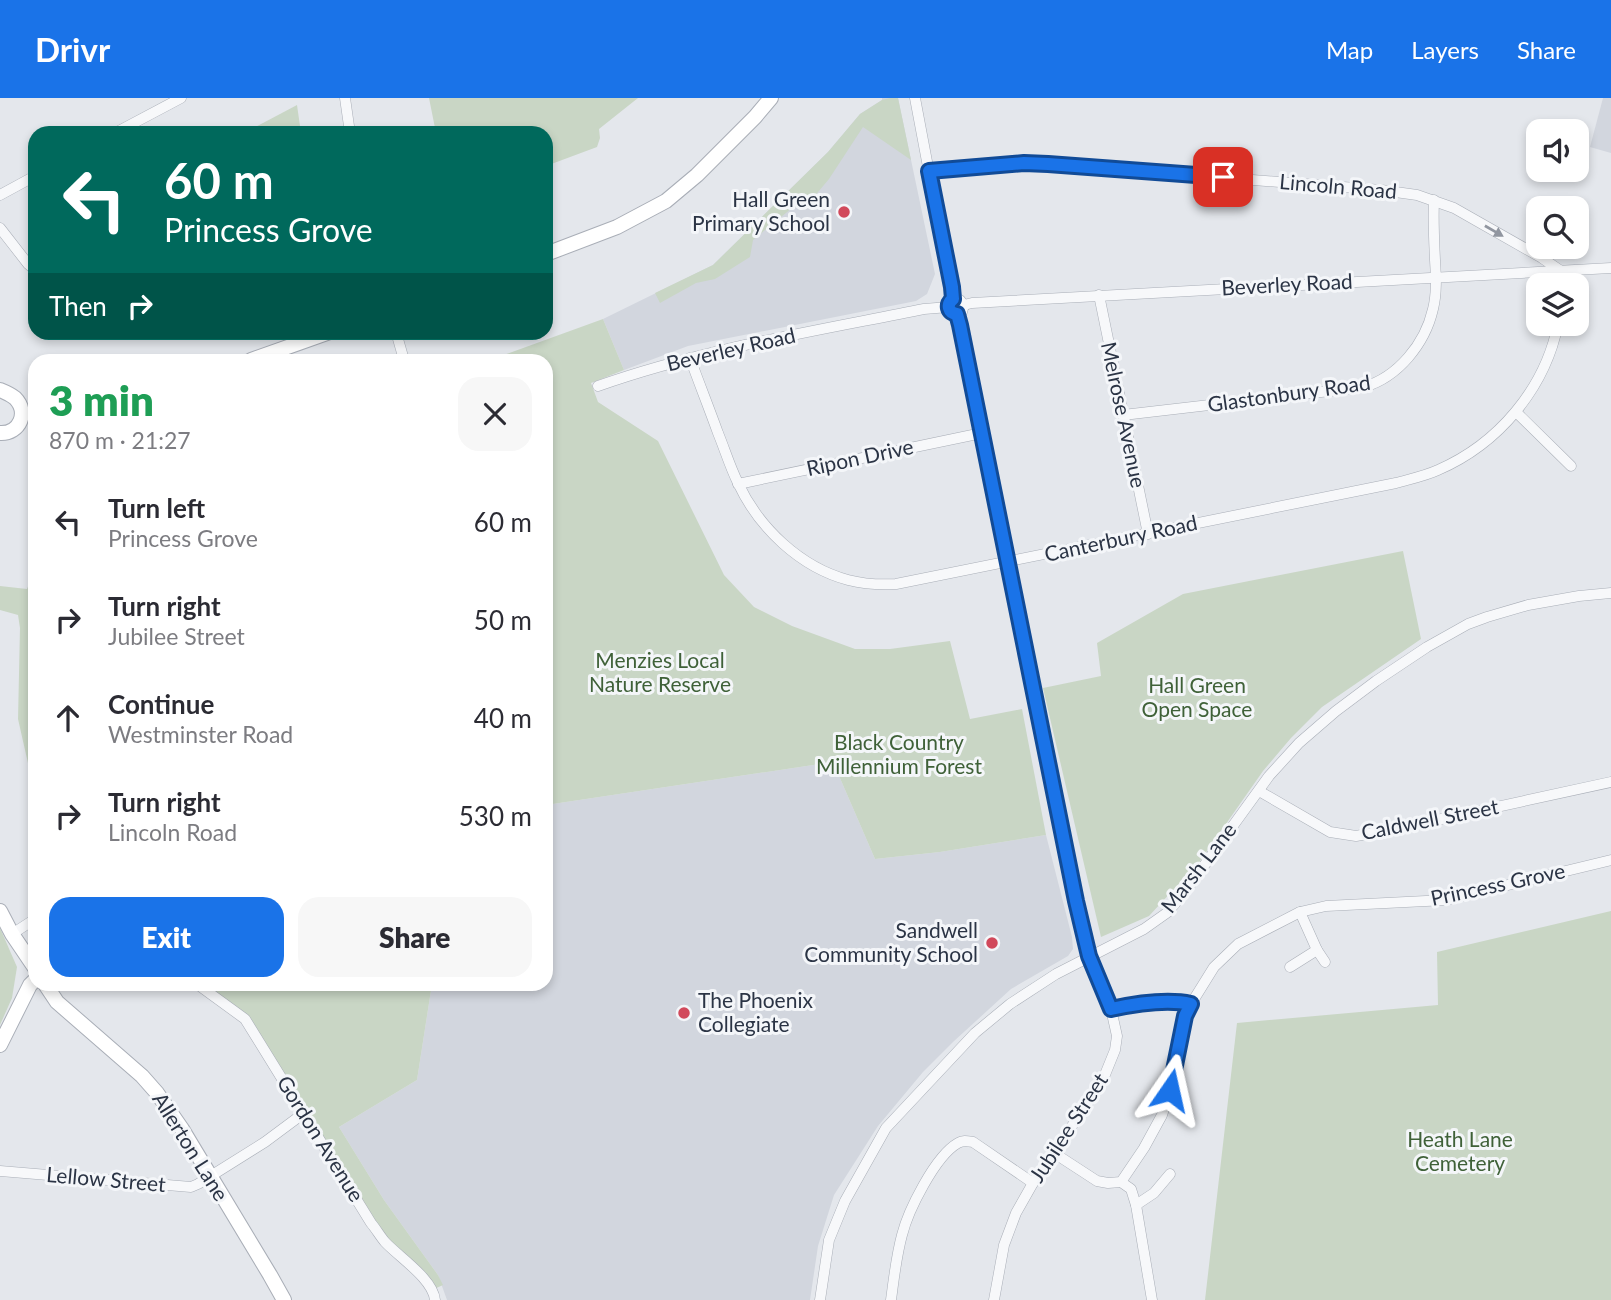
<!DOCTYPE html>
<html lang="en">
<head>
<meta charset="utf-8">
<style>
	:root { --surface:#fff; --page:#f7f7f7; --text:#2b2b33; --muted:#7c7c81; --accent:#1a73e8 }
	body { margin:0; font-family:Lato,sans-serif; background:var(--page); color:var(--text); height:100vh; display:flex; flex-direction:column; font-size:26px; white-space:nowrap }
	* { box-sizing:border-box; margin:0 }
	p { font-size:23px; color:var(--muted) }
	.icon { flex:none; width:38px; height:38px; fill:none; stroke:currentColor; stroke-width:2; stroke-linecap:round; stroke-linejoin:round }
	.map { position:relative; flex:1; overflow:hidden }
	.drawer { position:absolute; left:28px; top:256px; width:525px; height:637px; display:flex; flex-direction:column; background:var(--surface); border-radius:21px; box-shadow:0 4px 10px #0003 }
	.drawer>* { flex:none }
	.banner { position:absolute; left:28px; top:28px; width:525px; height:214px; border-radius:21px; box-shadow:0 4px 10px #0003; background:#00695c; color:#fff; overflow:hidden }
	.controls { position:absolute; left:1526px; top:21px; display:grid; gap:14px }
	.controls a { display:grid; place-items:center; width:63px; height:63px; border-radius:14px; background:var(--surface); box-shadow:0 4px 10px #0003; font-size:35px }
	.pin { position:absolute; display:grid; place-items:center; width:60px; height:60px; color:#fff; margin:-30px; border-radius:14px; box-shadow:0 4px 10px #0006 }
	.me { position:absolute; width:77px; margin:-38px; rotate:11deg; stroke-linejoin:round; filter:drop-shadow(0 0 5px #0008) }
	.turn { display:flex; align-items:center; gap:24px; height:147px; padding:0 21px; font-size:32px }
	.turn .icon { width:91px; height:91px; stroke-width:2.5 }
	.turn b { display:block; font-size:49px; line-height:60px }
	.then { display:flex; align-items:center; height:66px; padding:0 21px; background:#0003; gap:14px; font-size:26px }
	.round { display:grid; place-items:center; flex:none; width:74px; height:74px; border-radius:21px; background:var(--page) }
	.head { display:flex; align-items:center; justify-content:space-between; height:119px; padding:0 21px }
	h1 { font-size:42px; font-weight:800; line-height:52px; color:#1e9e55 }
	.cta { display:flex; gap:14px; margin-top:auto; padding:14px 21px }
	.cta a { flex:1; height:80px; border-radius:21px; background:var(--accent); color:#fff; font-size:28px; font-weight:800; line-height:80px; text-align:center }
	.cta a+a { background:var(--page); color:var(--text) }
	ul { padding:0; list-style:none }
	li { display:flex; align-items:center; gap:21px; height:98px; padding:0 21px }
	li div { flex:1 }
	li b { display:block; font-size:26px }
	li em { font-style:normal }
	header { display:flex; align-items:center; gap:42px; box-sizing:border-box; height:98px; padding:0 35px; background:var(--accent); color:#fff }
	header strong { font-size:33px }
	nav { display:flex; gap:38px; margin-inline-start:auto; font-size:24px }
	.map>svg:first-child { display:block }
	.built { fill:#d2d6de }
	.green { fill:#c9d6c5 }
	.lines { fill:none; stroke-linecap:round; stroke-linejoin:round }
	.street-casing { stroke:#a9aeb7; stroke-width:11 }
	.secondary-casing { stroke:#a9aeb7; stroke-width:16 }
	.street { stroke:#f7f8fa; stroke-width:10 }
	.secondary { stroke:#fff; stroke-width:14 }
	.oneway { fill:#9196a0 }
	.route-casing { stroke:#114b97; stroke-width:18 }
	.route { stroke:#1a73e8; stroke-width:12 }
	.poi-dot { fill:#d1495b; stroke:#f4f6f9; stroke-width:2.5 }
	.labels { text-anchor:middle; stroke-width:6; stroke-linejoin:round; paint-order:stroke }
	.street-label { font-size:21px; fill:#2b3445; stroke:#f4f6f9 }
	.poi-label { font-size:21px; fill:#2b3445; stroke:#f4f6f9; text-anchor:end }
	.park-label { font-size:21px; fill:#3f6138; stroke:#f4f6f9 }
</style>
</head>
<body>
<header>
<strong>Drivr</strong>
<nav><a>Map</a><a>Layers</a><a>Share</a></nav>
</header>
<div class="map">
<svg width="1611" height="1202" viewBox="0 0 1611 1202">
	<rect width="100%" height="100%" fill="#e4e7ec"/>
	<g class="built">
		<polygon points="882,0 898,0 935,176 927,196 916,203 688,248 624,272 603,221 713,167 828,54 860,16 882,2"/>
		<polygon points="1603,0 1611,0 1611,55 1590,49"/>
		<polygon points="833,664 875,761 940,754 1046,737 1072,839 1073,851 1068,858 1011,891 953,944 923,974 878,1028 834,1097 818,1148 810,1202 447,1202 438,1177 384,1102 339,1029 417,982 432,886 546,886 546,707"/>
	</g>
	<g class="green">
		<polygon points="429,0 638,0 599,31 600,40 597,49 546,68 546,35 436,35"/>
		<polygon points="890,0 898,0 911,62 863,29 829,81 808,106 792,110 753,142 750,159 715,181 696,185 660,205 655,195 713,167 828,54 860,16 882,2"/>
		<polygon points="297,7 301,35 244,35"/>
		<polygon points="603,221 624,272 591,285 598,304 658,343 724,477 754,509 792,528 855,551 890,551 950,543 970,621 1022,611 1046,737 940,754 875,761 833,664 546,707 546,262 490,262"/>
		<polygon points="1403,453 1421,541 1322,609 1291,640 1263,673 1200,763 1149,818 1101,839 1043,590 1101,578 1097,545 1183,496"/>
		<polygon points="35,471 35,696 18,621 20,530 18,517 0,512 0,488 27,491"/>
		<polygon points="1611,813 1611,1202 1205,1202 1237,925 1438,907 1437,854"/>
		<polygon points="0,830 17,869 12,900 0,927"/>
		<polygon points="197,886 432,886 417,982 339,1029 384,1102 438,1177 443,1187 432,1192 384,1142 245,921"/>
	</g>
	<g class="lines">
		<defs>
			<g id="street">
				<polyline points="345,0 350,35"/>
				<polyline points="915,0 953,201"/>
				<polyline points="115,35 181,0"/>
				<polyline points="929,73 1024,65 1048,66 1381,92 1417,97 1454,110 1542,160 1561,173 1563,187"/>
				<polyline points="0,97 35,78"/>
				<polyline points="0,130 28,166 35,172"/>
				<polyline points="1099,197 1148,436"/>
				<polyline points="964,207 972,205 1611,170"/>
				<polyline points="957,216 962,214 964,207 960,202 955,201 950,205 949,210 952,214 957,216 960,227 1081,826 1089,858 1111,911 1117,938 1115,952 1102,984 1033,1085 1016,1115 1004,1147 994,1202"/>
				<polyline points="396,234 404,262"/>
				<path d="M690,260c9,25 19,50 28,75 7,17 12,34 20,50 21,45 62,84 110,97 16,4 32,5 48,4l500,-101c14,-4 29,-7 42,-13 60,-26 107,-81 120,-146"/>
				<path d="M598,288c105,-37 217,-55 326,-77l25,-2"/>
				<polyline points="1516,314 1571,368"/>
				<path d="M1123,317l241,-28c34,-10 61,-43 69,-78 4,-16 3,-33 2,-49 -1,-20 -2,-40 -1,-60"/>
				<polyline points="738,386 982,335"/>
				<polyline points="1259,693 1330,734 1356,738 1400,730 1611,684"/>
				<polyline points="1300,814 1317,852 1325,864"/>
				<polyline points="12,836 35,821"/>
				<polyline points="1290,869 1317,852"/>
				<path d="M197,886l48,35 126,204c5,6 9,13 14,19 14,15 48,37 50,58"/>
				<polyline points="1191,906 1214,869 1238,846 1300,814 1326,808 1446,802 1611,762"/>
				<path d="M1054,1055l43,28 11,2 13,-1 23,-34 18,-33 8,-25 15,-75 6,-11c-23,-5 -57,0 -80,5"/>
				<polyline points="0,1073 191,1089 198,1086 265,1044 304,1015"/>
				<polyline points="1121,1084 1131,1091 1136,1107 1152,1202"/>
				<polyline points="1136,1107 1154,1095 1170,1076"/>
				<polyline points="820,1202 829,1142 845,1103 886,1030 975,935 1010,906 1056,876 1144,831 1168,814 1190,787 1269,678 1299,645 1336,613 1376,583 1427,549 1468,526 1487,519 1528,507 1579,498 1611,495"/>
				<path d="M891,1202c3,-22 5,-43 11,-65 6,-24 33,-79 56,-92 5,-3 9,-2 15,-1l60,41"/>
			</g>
			<g id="secondary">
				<polyline points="546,156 617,129 666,103 697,77 755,19 771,0"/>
				<polyline points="251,262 330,234"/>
				<path d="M0,292c5,2 10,4 15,8 14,14 5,36 -15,35"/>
				<polyline points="0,813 12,836 35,870"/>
				<polyline points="45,886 57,904 142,978 157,995 182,1031 270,1177 284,1202"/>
				<polyline points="0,947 30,887 35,882"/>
			</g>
		</defs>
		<use href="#street" class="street-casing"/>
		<use href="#secondary" class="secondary-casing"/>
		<use href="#street" class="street"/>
		<use href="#secondary" class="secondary"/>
	</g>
	<defs><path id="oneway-solid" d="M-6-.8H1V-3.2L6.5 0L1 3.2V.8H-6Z" transform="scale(1.75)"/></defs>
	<use class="oneway" href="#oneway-solid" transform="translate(1494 133) rotate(30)"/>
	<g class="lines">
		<defs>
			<path id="route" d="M1170,992l15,-74 6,-12c-23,-5 -57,0 -80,5l-22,-53 -13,-55 -116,-576 -3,-11c-9,-1 -11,-10 -4,-15l-1,-12 -23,-116 95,-8 24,1 175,13"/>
		</defs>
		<use href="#route" class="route-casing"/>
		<use href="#route" class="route"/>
	</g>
	<g class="poi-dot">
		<circle cx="844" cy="114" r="7"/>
		<circle cx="992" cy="845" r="7"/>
		<circle cx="684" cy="915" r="7"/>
	</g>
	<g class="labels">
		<g class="street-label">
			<text transform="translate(1338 89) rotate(5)" y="7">Lincoln Road</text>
			<text transform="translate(1287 187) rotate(-3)" y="7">Beverley Road</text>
			<text transform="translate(731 252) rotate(-13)" y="7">Beverley Road</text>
			<text transform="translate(1289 296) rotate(-8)" y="7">Glastonbury Road</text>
			<text transform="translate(1123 317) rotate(78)" y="7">Melrose Avenue</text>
			<text transform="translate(860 360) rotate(-12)" y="7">Ripon Drive</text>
			<text transform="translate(1121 441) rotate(-12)" y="7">Canterbury Road</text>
			<text transform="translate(1430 722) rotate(-11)" y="7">Caldwell Street</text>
			<text transform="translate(1199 770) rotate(-52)" y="7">Marsh Lane</text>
			<text transform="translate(1498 787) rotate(-12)" y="7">Princess Grove</text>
			<text transform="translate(1069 1030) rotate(-57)" y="7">Jubilee Street</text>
			<text transform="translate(320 1041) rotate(58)" y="7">Gordon Avenue</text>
			<text transform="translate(190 1049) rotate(58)" y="7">Allerton Lane</text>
			<text transform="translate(106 1082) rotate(5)" y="7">Lellow Street</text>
		</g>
		<g class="poi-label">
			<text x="830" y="109">Hall Green<tspan x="830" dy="24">Primary School</tspan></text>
			<text x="978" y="840">Sandwell<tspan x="978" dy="24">Community School</tspan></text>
			<text x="698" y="910" text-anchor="start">The Phoenix<tspan x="698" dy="24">Collegiate</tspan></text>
		</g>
		<g class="park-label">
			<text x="660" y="570">Menzies Local<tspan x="660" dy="24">Nature Reserve</tspan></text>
			<text x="1197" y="595">Hall Green<tspan x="1197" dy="24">Open Space</tspan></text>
			<text x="899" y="652">Black Country<tspan x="899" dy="24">Millennium Forest</tspan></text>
			<text x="1460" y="1049">Heath Lane<tspan x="1460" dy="24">Cemetery</tspan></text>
		</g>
	</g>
</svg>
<div class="controls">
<a><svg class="icon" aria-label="sound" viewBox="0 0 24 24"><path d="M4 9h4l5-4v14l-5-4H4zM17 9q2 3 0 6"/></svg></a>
<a><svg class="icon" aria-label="search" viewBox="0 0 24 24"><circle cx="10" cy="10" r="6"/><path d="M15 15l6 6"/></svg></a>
<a><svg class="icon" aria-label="layers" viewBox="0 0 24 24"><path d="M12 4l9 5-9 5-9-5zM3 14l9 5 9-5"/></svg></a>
</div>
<div class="pin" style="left:1223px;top:79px;background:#d93025"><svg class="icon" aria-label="arrive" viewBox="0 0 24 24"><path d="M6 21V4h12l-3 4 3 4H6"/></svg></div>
<svg class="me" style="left:1170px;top:992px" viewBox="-20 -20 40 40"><path d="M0-17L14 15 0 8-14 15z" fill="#1a73e8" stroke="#fff" stroke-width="4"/></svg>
<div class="banner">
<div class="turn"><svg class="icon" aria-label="left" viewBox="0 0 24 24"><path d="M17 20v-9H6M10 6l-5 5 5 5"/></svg><div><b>60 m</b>Princess Grove</div></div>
<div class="then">Then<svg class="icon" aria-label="right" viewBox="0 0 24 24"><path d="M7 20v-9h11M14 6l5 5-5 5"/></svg></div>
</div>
<section class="drawer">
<div class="head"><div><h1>3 min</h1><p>870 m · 21:27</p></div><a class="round"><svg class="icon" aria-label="close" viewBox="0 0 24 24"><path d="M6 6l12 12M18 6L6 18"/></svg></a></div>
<ul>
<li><svg class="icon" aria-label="left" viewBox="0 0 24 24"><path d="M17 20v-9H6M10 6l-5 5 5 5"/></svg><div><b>Turn left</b><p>Princess Grove</p></div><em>60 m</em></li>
<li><svg class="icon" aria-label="right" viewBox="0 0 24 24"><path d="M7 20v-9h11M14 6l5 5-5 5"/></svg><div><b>Turn right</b><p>Jubilee Street</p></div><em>50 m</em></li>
<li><svg class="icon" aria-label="ahead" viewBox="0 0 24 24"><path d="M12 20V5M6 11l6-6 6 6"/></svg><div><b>Continue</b><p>Westminster Road</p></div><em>40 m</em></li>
<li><svg class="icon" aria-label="right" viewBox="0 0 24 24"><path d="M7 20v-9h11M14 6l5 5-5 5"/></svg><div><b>Turn right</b><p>Lincoln Road</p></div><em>530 m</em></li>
</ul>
<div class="cta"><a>Exit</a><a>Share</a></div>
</section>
</div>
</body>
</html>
